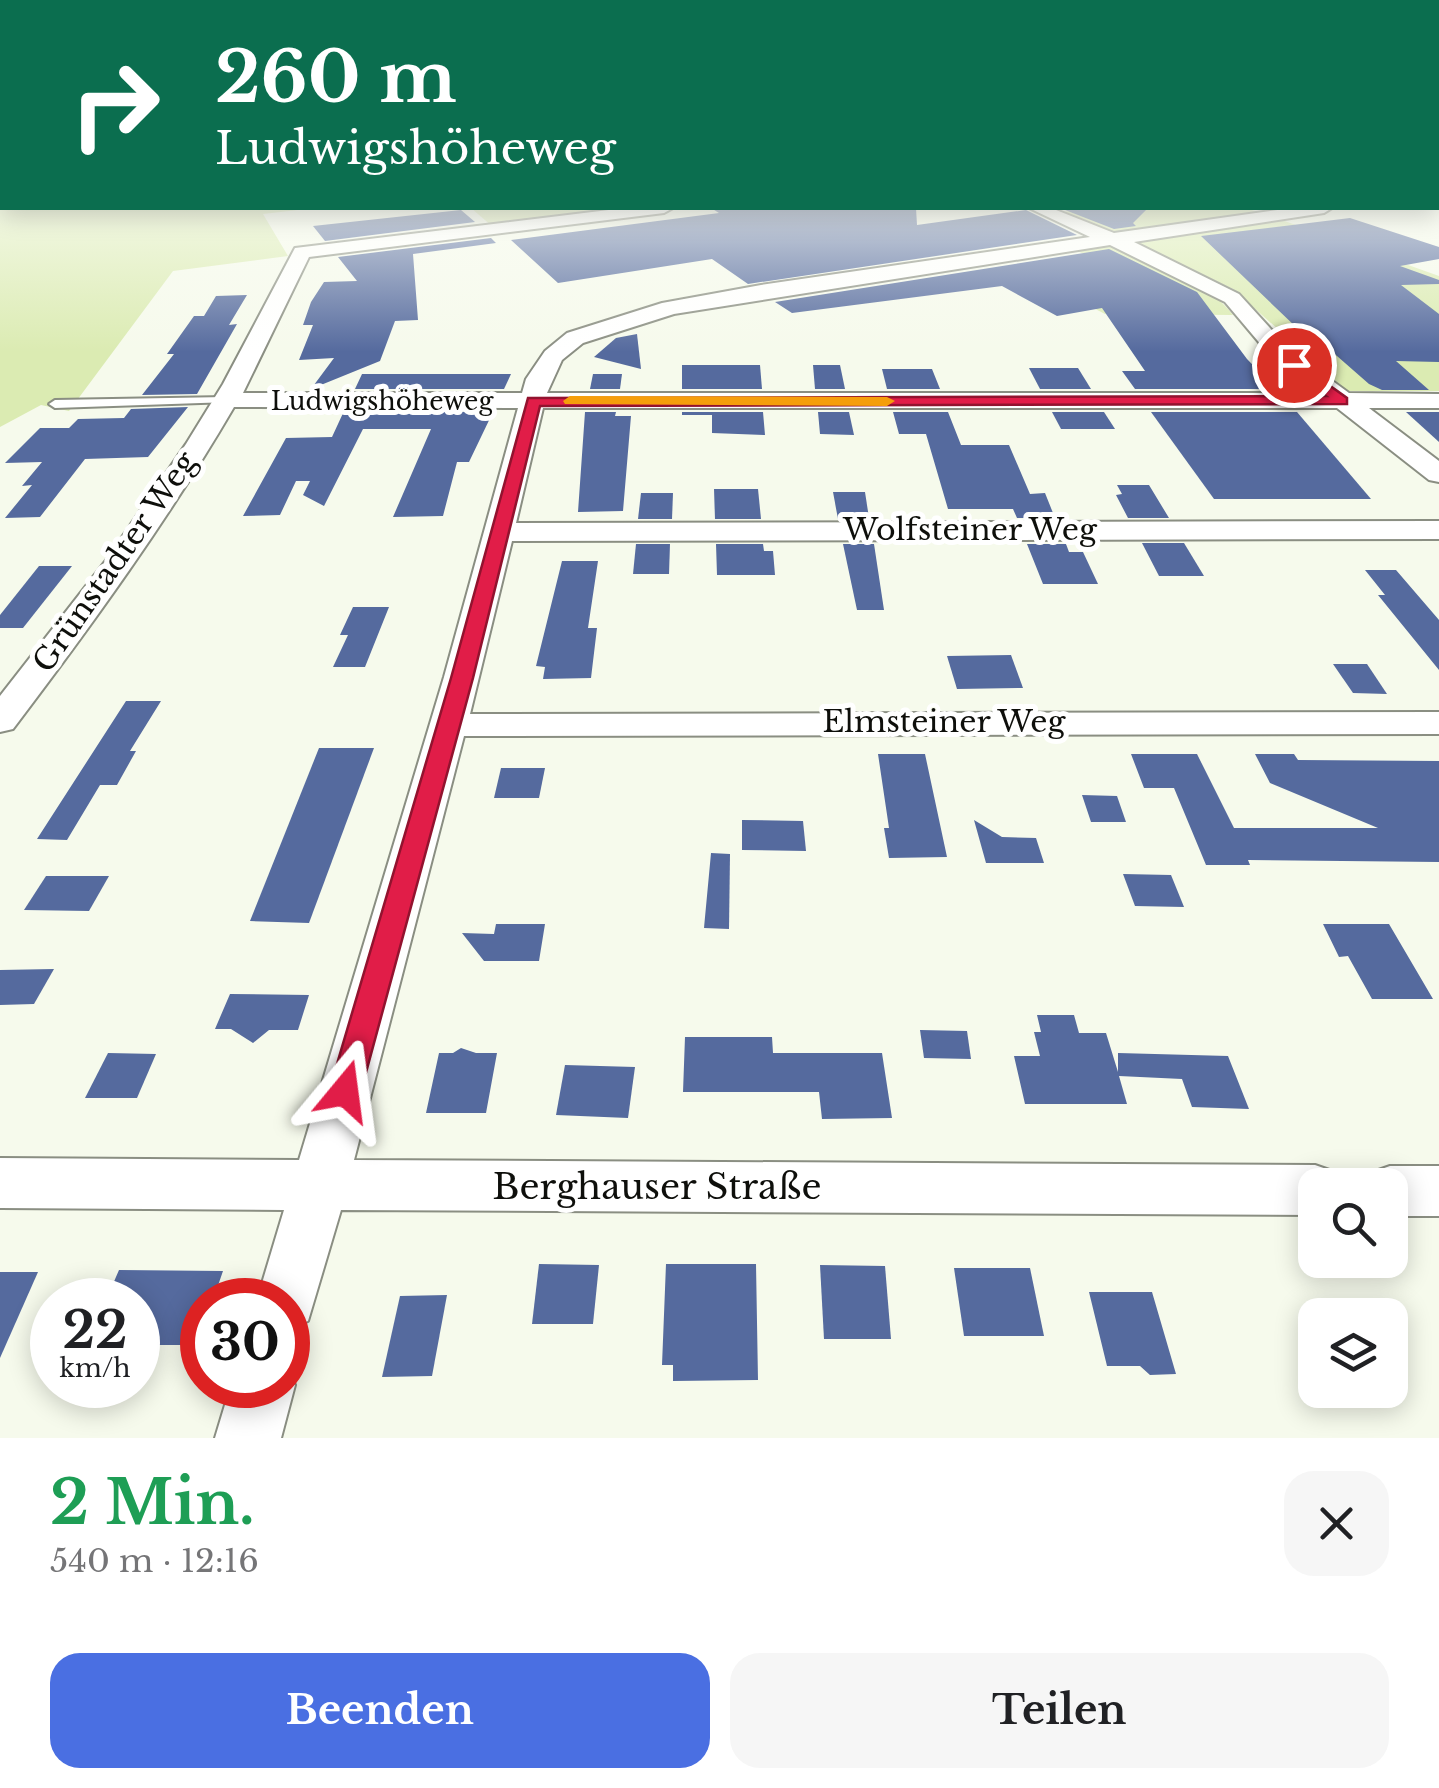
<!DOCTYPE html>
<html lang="de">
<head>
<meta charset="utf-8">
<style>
	:root { --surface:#fff; --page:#f6f6f6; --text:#202124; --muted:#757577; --accent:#4a6fe2 }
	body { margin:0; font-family:"Libre Baskerville",serif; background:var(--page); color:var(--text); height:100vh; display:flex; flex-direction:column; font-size:38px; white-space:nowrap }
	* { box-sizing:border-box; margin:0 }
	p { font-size:32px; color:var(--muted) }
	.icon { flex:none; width:55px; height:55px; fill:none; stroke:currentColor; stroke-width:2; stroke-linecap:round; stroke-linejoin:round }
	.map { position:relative; height:1438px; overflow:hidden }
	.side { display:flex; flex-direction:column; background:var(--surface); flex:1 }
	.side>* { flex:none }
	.hud { position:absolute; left:0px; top:0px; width:1440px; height:210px; box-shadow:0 5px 25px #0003; background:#0b6e4f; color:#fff; overflow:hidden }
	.fabs { position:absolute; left:1298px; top:1168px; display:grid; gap:20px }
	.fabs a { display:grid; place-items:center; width:110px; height:110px; border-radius:20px; background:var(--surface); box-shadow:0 5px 25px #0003; font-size:50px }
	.speed { position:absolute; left:30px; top:1278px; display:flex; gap:20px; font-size:50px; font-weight:700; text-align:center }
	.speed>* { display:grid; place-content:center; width:130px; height:130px; border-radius:50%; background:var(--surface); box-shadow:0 5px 25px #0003; line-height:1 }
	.speed small { font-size:25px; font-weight:400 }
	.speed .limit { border:15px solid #d22; background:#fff; color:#111 }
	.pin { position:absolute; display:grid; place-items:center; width:85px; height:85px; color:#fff; margin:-42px; border:5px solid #fff; border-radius:50%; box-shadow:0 2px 10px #0007 }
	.me { position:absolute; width:110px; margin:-55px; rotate:16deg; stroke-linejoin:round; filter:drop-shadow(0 0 8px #0008) }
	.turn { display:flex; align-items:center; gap:35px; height:210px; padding:0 50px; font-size:45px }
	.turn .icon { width:130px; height:130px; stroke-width:2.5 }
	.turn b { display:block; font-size:70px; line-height:85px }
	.round { display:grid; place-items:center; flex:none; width:105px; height:105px; border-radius:30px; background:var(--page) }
	.summary { display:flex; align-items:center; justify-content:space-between; height:170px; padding:0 50px }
	h1 { font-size:60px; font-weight:800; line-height:75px; color:#1e9e55 }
	.button { display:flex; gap:20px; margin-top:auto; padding:20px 50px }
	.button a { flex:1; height:115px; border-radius:30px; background:var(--accent); color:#fff; font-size:40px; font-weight:800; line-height:115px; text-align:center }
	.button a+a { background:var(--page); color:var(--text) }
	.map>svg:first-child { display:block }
	.green { fill:#dbebb2 }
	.building { fill:#556a9e }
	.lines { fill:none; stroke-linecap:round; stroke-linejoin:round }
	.service-casing { stroke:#8a8e82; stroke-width:4 }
	.minor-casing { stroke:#8a8e82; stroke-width:4 }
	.service { fill:#fff; fill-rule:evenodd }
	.minor { fill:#fff; fill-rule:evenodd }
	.route { fill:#e11d48; stroke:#92132f; stroke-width:2.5 }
	.slow { fill:#f59e0b }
	.labels { text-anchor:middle; stroke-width:10; stroke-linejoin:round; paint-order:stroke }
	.far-street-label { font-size:25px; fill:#0e0f0b; stroke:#fff }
	.street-label { font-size:30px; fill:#0e0f0b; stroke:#fff }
	.near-street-label { font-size:35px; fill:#0e0f0b; stroke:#fff }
</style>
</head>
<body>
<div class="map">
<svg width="1439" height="1438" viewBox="0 0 1439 1438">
	<rect width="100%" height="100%" fill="#f6faec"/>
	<g class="green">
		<polygon points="0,151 2,208 315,208 263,214 288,256 173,271 69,411 41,405 0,427"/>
		<polygon points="471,208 652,208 493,227"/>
		<polygon points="1099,208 1245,208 1258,212 1110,234 1062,212"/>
		<polygon points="1279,219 1439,276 1439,391 1347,391 1233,289 1131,241"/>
		<path d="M1109,245c41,18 97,34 124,70l-128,-1 -25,-13 54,-25 -59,-26z"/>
	</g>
	<g class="building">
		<polygon points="711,208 916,208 917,225 1026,210 1077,235 748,284 712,259 558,283 511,240 719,213"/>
		<polygon points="1060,208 1148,208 1133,223 1136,226 1114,229"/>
		<polygon points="461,210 475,222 325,241 313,226"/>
		<polygon points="1350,218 1439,247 1439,259 1400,266 1439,280 1439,284 1401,285 1439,314 1439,362 1396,361 1429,390 1382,390 1369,384 1305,328 1297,328 1201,236"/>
		<polygon points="491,238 496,243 413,254 418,320 395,321 380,361 311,389 334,358 299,360 313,325 303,325 311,302 324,282 357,281 338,257"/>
		<polygon points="1109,249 1197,292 1247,359 1276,389 1135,389 1122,371 1145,371 1102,308 1057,316 1002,286 792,313 775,302"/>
		<polygon points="247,295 229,325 237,324 197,394 142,395 174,354 167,354 194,316 204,316 216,296"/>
		<polygon points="637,334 641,369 594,357 616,338"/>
		<polygon points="682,365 760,365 762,389 682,389"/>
		<polygon points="813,365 840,365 845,389 815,389"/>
		<polygon points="1029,368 1078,368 1091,389 1040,389"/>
		<polygon points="882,369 932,369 940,389 887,389"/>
		<polygon points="362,374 511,374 504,389 355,389"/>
		<polygon points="593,374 622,374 620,389 590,389"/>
		<polygon points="188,407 148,457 85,459 40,517 5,518 32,485 22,486 42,462 5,463 40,428 69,428 78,419 124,418 131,409"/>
		<polygon points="344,411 493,412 469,462 457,462 443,516 393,517 431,429 363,429 324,506 303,495 310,481 296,481 280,515 243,516 286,438 332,437"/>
		<polygon points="585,412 616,412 615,416 631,416 623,511 578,512"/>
		<polygon points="682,412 763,412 765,435 712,433 712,415 682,415"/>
		<polygon points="818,412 849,412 854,435 820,434"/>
		<polygon points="893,412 948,412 961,445 1009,445 1030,494 1045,493 1055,518 1017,518 1013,509 948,509 926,434 899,434"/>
		<polygon points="1052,412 1104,412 1115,429 1061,429"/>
		<polygon points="1151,412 1297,412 1371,499 1214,499"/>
		<polygon points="1406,412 1439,412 1439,442"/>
		<polygon points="1117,485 1149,485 1169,518 1128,518 1116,495 1122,494"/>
		<polygon points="714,489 758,489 761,519 715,519"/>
		<polygon points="833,492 865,492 869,518 838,519"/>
		<polygon points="641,493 673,493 672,519 638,519"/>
		<polygon points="1142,543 1184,543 1204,576 1159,576"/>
		<polygon points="636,544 670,544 669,574 633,574"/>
		<polygon points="716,544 763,544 764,551 773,551 775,575 717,575"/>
		<polygon points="843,544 874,544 884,610 857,610"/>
		<polygon points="1027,544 1066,544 1069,552 1083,552 1098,584 1043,584"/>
		<polygon points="562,561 598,561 588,628 597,628 591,678 543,679 545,667 536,666"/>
		<polygon points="39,566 72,566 23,628 0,628 0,615"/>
		<polygon points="1365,570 1396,570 1439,620 1439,670 1378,595 1385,595"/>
		<polygon points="353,607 389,607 365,667 333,667 348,635 340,635"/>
		<polygon points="1011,655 1023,688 957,689 947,656"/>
		<polygon points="1333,664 1367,664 1387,694 1353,693"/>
		<polygon points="126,701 161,701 130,751 136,751 117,785 100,785 67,840 37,839"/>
		<polygon points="319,748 374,748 309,923 250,921"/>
		<polygon points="878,754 925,754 947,857 889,858 884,828 889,828"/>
		<polygon points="1131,754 1197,754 1234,828 1378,828 1270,783 1255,754 1294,754 1298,760 1439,761 1439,862 1248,860 1250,865 1206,865 1174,788 1144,788"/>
		<polygon points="501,768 545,768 539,798 494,798"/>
		<polygon points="1082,795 1117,796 1126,822 1091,822"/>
		<polygon points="742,820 803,821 806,851 742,850"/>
		<polygon points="974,820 1002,837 1036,838 1044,863 986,863"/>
		<polygon points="711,853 730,854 729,929 704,928"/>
		<polygon points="1123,874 1171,875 1184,907 1135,906"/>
		<polygon points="46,876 109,876 89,911 24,910"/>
		<polygon points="496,924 545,924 539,961 484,961 462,933 494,934"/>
		<polygon points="1323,924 1389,924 1433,999 1372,999 1348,956 1339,957"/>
		<polygon points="54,969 34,1004 0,1005 0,970"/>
		<polygon points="230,994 309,995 298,1030 269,1030 253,1043 231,1029 215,1029"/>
		<polygon points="1037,1015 1074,1015 1079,1033 1106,1033 1118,1072 1118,1053 1228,1056 1249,1109 1192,1107 1182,1079 1119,1076 1127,1104 1025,1104 1014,1056 1040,1056 1034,1032 1041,1032"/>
		<polygon points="920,1030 967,1031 971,1059 924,1058"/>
		<polygon points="685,1037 772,1037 773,1053 882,1053 892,1118 822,1119 819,1092 683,1092"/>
		<polygon points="461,1048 476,1053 497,1053 486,1113 426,1113 439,1053 453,1053"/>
		<polygon points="108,1053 156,1054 137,1098 85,1098"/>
		<polygon points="565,1065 635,1067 628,1118 556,1115"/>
		<polygon points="539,1264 599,1265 593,1324 532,1324"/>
		<polygon points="666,1264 756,1264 758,1380 673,1381 673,1365 662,1365"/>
		<polygon points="820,1265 885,1266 891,1339 824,1339"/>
		<polygon points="954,1268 1030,1268 1044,1336 964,1336"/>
		<polygon points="119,1270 223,1271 213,1300 202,1300 198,1345 138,1345 138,1300 106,1300"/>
		<polygon points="0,1272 38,1272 0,1358"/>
		<polygon points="1089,1292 1152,1292 1176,1374 1150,1375 1140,1366 1107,1366"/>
		<polygon points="447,1295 432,1376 382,1377 400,1296"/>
	</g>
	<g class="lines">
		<defs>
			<polygon id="service" points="226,397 230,398 230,402 55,408 49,404 55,400"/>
			<g id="minor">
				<polygon points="1438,163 1439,164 1439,174 1438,173"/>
				<path d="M625,208h48l-9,5 -355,44 -66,136h279l4,-14 19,-28 22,-18 95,-30 99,-18 329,-48 -61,-29h22l63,25 178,-25h40l-8,5 -190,29 105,52 50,55 60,44 90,1v14h-70l70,53v21l-10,-2 -92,-72h-794l-27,115 923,-2v18l-927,2 -42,173 969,-2v22l-975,2 -110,424 961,5 20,7 6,13h-26v30l-974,-5 -33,111 -20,8v-29h-31l27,-90 -284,-2v-50l299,2 145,-483 74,-269 -284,-1c-66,113 -142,218 -221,322l-13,3v-36l107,-137 79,-115 37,-60 72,-136zM1110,245l115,57 48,57 44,34h-770l15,-33 21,-17 91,-29z"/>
				<polygon points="1390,1166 1439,1166 1439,1216 1390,1216 1390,1185 1365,1185 1370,1173"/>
				<polygon points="288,1367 295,1385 281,1438 215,1438 231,1385 288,1385"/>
			</g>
		</defs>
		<use href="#service" class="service-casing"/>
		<use href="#minor" class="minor-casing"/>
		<use href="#service" class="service"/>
		<use href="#minor" class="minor"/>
	</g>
	<linearGradient id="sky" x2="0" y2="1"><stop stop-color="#85adb3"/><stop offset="0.43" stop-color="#fbfdf6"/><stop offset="1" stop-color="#fbfdf6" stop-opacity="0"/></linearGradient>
	<rect width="1439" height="352" fill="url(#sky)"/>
	<polygon class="route" points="1294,360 1347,398 1347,404 540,406 473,678 361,1091 356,1100 345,1104 334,1100 329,1091 451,678 528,398 1326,396 1288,368 1288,362"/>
	<polygon class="slow" points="570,396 887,397 895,401 887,406 565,404 563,401"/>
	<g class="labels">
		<g class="far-street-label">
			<text x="382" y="410">Ludwigshöheweg</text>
		</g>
		<g class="street-label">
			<text x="970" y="540">Wolfsteiner Weg</text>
			<text transform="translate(115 562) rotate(-55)" y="10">Grünstadter Weg</text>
			<text x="944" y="732">Elmsteiner Weg</text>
		</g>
		<g class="near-street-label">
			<text x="657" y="1199">Berghauser Straße</text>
		</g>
	</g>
</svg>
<div class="fabs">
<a><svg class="icon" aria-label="search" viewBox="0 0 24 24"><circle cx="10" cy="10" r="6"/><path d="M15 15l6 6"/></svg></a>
<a><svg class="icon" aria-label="layers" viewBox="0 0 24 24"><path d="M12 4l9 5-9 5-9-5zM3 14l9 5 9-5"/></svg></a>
</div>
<div class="speed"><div>22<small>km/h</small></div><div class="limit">30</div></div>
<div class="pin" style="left:1294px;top:365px;background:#d93025"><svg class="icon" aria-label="arrive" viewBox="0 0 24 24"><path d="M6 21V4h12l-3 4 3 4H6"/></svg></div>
<svg class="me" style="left:345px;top:1091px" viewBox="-20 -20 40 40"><path d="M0-17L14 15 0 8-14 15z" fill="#e11d48" stroke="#fff" stroke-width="4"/></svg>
<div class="hud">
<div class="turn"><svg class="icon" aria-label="right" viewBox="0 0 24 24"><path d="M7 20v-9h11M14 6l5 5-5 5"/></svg><div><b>260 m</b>Ludwigshöheweg</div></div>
</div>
</div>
<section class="side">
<div class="summary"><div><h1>2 Min.</h1><p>540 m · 12:16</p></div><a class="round"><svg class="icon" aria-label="close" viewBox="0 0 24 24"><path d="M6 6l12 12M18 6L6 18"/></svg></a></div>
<div class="button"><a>Beenden</a><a>Teilen</a></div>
</section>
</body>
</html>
